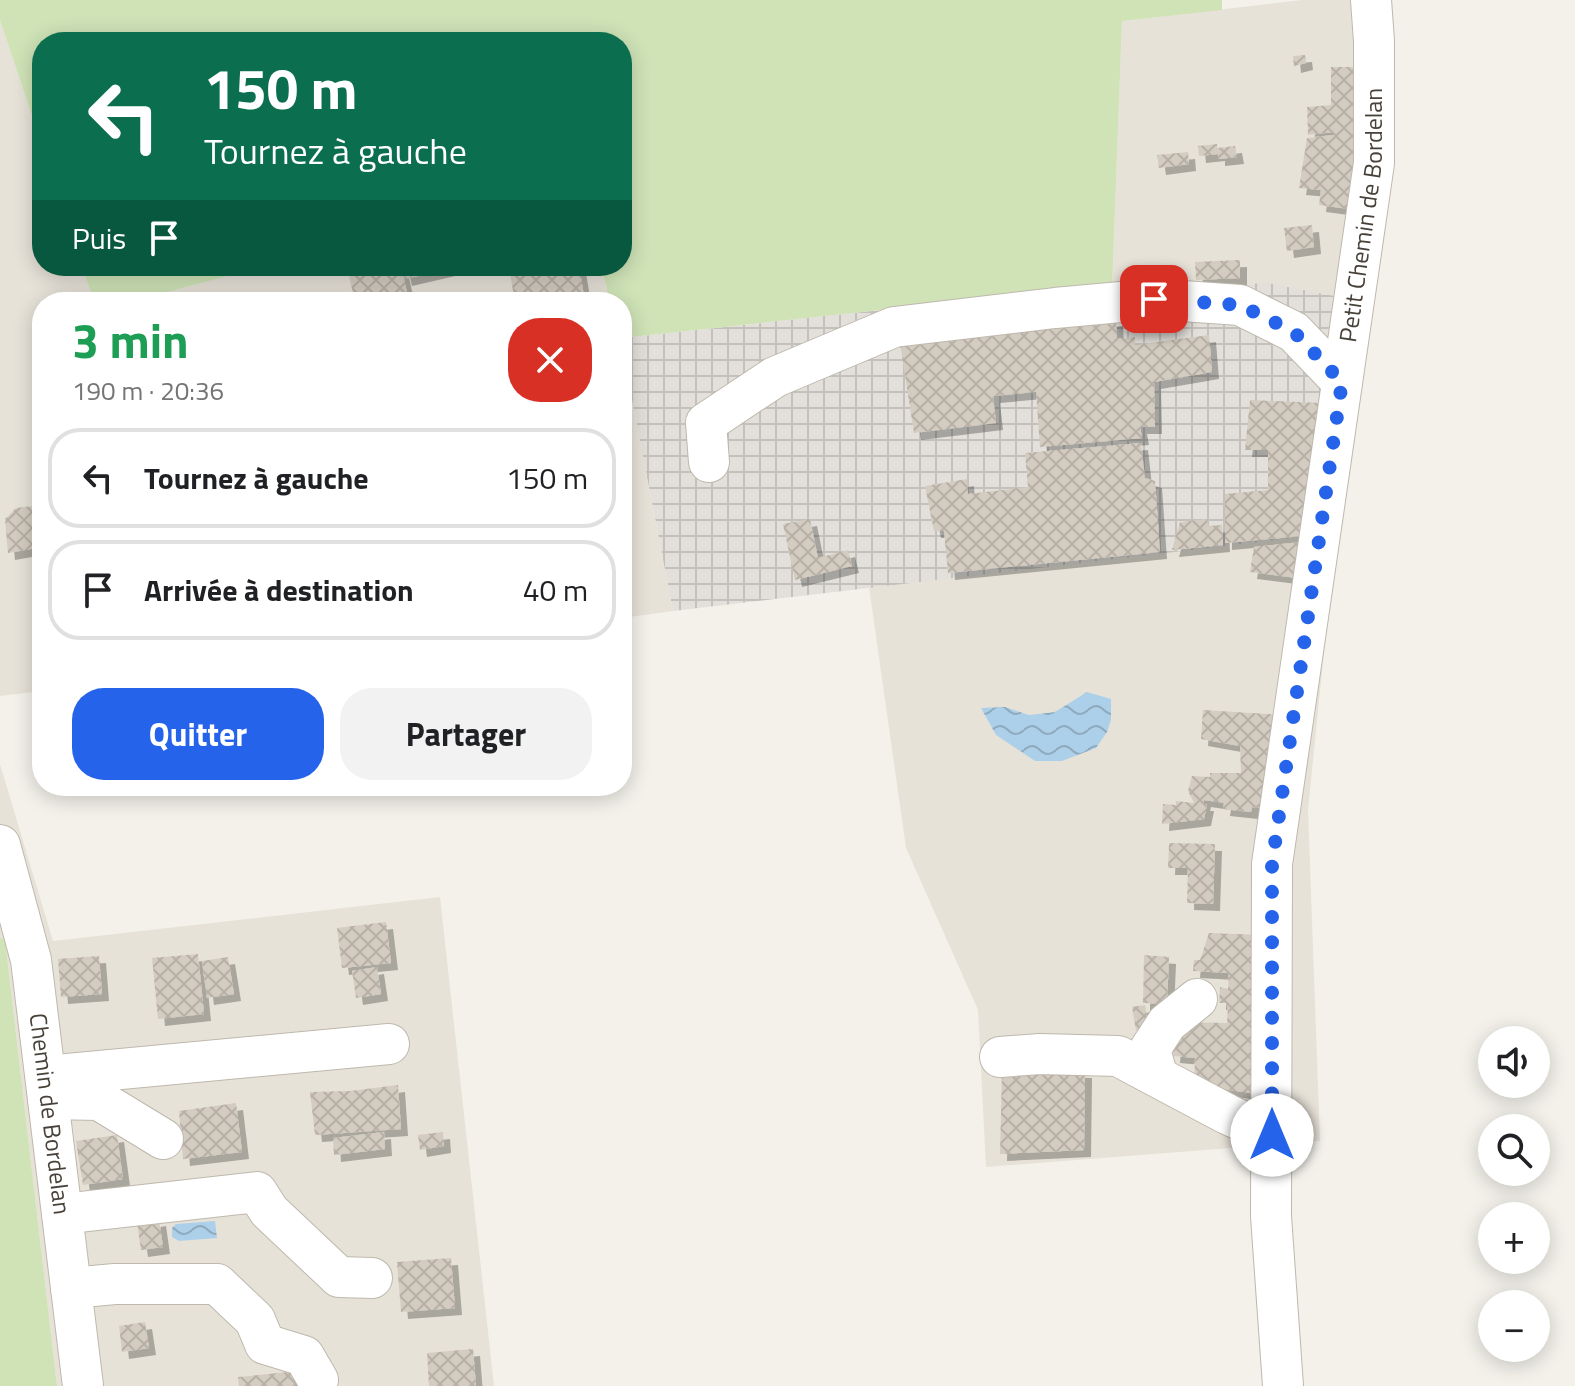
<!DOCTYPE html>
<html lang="fr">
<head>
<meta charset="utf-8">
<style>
	:root { --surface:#fff; --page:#f2f2f2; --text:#202124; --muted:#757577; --line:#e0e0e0; --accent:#2563eb }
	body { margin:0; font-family:"Titillium Web",sans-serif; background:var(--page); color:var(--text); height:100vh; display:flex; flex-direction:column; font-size:30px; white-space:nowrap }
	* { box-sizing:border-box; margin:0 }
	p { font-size:26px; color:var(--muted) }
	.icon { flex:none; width:44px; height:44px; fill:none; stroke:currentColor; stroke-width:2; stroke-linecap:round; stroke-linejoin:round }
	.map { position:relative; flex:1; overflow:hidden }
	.panel { position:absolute; left:32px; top:292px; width:600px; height:504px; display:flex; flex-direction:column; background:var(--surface); border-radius:32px; box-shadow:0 4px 20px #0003 }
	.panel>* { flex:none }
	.banner { position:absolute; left:32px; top:32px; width:600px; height:244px; border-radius:32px; box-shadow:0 4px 20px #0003; background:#0b6e4f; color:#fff; overflow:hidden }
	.tools { position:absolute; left:1478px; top:1026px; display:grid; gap:16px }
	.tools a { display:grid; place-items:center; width:72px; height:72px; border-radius:50%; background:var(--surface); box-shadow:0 4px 20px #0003; font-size:40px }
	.pin { position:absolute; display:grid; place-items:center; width:68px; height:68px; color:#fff; margin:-34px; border-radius:16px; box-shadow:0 4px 12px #0006 }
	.me { position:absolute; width:88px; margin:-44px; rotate:0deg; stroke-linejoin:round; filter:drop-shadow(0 0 6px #0008) }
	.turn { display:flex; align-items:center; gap:28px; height:168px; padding:0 40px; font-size:36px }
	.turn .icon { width:104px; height:104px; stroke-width:2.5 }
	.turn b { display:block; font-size:56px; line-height:68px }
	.then { display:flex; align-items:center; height:76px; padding:0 40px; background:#0003; gap:16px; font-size:30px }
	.round { display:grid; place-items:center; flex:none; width:84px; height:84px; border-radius:32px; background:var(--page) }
	.overview { display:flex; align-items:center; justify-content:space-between; height:136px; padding:0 40px }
	h1 { font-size:48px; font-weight:700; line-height:60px; color:#1e9e55 }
	.action { display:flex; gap:16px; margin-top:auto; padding:16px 40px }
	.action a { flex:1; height:92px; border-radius:32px; background:var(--accent); color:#fff; font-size:32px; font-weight:700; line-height:92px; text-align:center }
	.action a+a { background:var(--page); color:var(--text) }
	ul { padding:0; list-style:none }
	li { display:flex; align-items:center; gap:24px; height:100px; margin:0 16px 12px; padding:0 24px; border:4px solid var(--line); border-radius:32px }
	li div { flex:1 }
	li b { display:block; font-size:30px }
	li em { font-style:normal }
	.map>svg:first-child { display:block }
	.residential { fill:#e7e2d8 }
	.industrial { fill:url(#industrial-grid) }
	.green { fill:#cfe3b7 }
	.water { fill:url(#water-waves) }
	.building { fill:url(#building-cross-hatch); filter:url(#shadow) }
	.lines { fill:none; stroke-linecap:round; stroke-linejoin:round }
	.minor-casing { stroke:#beb8ad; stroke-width:42 }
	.minor { stroke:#fff; stroke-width:40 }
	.route { stroke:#2563eb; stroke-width:14; stroke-dasharray:0 25.2 }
	.labels { text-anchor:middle; stroke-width:6; stroke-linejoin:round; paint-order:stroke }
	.street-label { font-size:24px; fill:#474139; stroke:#fff }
</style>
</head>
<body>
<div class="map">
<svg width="1575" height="1386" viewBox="0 0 1575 1386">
	<defs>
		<pattern id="industrial-grid" width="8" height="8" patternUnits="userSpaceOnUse" patternTransform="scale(2)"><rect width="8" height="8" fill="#e3e0db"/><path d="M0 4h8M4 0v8" fill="none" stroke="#c4c1bd"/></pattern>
		<pattern id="water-waves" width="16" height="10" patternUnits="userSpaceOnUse" patternTransform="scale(2)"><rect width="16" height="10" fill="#acd0ea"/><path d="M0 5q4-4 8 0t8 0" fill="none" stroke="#8eaabf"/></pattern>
		<pattern id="building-cross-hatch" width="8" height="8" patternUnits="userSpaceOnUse" patternTransform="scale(2)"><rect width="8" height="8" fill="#d4ccc0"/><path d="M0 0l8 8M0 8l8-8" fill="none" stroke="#b7b0a6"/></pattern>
		<filter id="shadow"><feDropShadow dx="7" dy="7" stdDeviation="0" flood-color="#0004"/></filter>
	</defs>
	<rect width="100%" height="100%" fill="#f3f1ea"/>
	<g class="residential">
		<polygon points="1302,0 1387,0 1370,303 1112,290 1122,21"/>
		<polygon points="0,20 42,146 42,266 82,266 94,302 42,302 42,691 0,696"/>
		<polygon points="265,266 601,266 610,302 130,302"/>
		<polygon points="622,348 673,611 622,618"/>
		<polygon points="1336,533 1308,810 1320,1141 986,1167 978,1010 906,848 869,587"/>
		<polygon points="0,764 53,941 440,897 494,1386 57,1386 5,939 0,938"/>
	</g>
	<polygon class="industrial" points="1268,283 1370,303 1336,533 673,611 622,348 622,338 927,305 1112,290"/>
	<g class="green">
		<polygon points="0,0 1222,0 1222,10 1122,21 1112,290 927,305 622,338 622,302 610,302 601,266 622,266 622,42 42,42 42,146 0,20"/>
		<polygon points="82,266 265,266 130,302 94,302"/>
		<polygon points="0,938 5,939 57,1386 0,1386"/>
	</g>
	<g class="water">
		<polygon points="1087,692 1111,699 1111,720 1107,732 1096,748 1062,761 1035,761 996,735 981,708 1005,707 1029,715 1055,712"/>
		<polygon points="215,1221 217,1238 179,1241 172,1237 172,1228 176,1224"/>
	</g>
	<g class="building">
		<polygon points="1305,55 1306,63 1294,66 1293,56"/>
		<polygon points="1331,67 1355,67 1356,130 1349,209 1319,205 1321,190 1299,188 1307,138 1333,135 1333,132 1308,135 1307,107 1331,105"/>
		<polygon points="1217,144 1217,148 1235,146 1237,157 1218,159 1218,154 1199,156 1198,146"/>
		<polygon points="1188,152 1189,164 1159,168 1157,155"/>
		<polygon points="1312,225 1314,247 1287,251 1284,228"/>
		<polygon points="1240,260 1240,278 1196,280 1195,262"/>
		<polygon points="352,266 401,266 409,302 355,302 347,267"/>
		<polygon points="402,266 457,266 457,267 405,279"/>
		<polygon points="521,266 579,266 585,302 515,302 509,268"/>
		<polygon points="1116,319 1117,339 1135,337 1135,345 1209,335 1212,372 1154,382 1155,427 1140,427 1142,438 1040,447 1036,392 993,396 996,423 914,433 899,337"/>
		<polygon points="1250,400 1322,403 1302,536 1225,543 1225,494 1268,490 1268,450 1245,450"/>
		<polygon points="1141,443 1145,478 1155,481 1160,552 948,573 944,531 934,531 925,486 967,479 968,494 1028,487 1025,453"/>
		<polygon points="42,505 42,547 8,553 5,519 16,508"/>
		<polygon points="810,519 818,558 848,550 852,566 795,580 783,524"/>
		<polygon points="1207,519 1208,526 1222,525 1223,545 1172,550 1180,522"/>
		<polygon points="1301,542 1297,578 1250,572 1254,547"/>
		<polygon points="1203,710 1282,715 1266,809 1252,807 1251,812 1223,809 1224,803 1204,800 1203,804 1207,804 1204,819 1162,824 1163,804 1176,805 1176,801 1194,803 1188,791 1192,776 1210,777 1210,773 1241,773 1240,746 1201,739"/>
		<polygon points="1169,843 1215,844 1213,904 1187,903 1188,868 1168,868"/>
		<polygon points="386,922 391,963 342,968 337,928"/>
		<polygon points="1209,933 1261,935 1253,1093 1194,1086 1195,1058 1173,1056 1176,1022 1227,1023 1228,1003 1219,1003 1220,987 1228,989 1229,973 1193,971 1194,960 1200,960"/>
		<polygon points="198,954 204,1014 158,1019 152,958"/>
		<polygon points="1144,955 1169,957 1167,1004 1143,1003"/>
		<polygon points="99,956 102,994 61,997 58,959"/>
		<polygon points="228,957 234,994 207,998 202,961"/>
		<polygon points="377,967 381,994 356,998 352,971"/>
		<polygon points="1145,1005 1149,1028 1136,1030 1132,1007"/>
		<polygon points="1002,1069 1085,1071 1084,1150 1000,1154"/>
		<polygon points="398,1085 401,1129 315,1135 310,1092 350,1091"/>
		<polygon points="236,1103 242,1152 183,1159 179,1111"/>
		<polygon points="384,1132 385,1149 334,1155 333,1138"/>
		<polygon points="443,1132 444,1146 420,1150 418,1135"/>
		<polygon points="117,1135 123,1179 83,1185 76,1141"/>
		<polygon points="159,1219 163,1247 141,1250 137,1223"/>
		<polygon points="451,1258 455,1308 401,1312 397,1262"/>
		<polygon points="145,1322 149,1348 122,1352 119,1326"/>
		<polygon points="473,1349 476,1386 429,1386 427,1353"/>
		<polygon points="298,1371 299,1386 239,1386 238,1377"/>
	</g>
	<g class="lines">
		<defs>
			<g id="minor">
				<polyline points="709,462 706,423 775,377 894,327 1055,308 1154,299 1240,305 1294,332 1342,382"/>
				<path id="s1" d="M0,845l31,115 52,426"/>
				<polyline points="1000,1057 1040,1054 1118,1056 1227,1114 1272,1135"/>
				<polyline points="1157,1075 1150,1049 1167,1023 1197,999"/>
				<polyline points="46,1076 389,1044"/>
				<polyline points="48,1099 99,1100 163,1139"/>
				<polyline points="62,1214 257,1192 269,1211 339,1277 372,1278"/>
				<polyline points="71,1288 115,1284 217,1284 255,1320 265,1344 304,1356 318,1380"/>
				<path id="s2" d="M1283,1386l-12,-170 1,-352 102,-701v-122l-3,-41"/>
			</g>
		</defs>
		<use href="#minor" class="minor-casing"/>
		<use href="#minor" class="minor"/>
	</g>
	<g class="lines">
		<polyline class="route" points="1154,299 1240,305 1294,332 1342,382 1272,864 1272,1135"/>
	</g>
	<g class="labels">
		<g class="street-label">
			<text dy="8" stroke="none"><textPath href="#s2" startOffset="1178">Petit Chemin de Bordelan</textPath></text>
			<text dy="8" stroke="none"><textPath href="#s1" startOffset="274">Chemin de Bordelan</textPath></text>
		</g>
	</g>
</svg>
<div class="tools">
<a><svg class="icon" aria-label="sound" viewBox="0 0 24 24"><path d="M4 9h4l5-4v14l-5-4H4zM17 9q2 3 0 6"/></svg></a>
<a><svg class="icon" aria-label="search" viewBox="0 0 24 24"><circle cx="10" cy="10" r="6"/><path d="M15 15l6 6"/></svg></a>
<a>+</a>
<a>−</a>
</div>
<div class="pin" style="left:1154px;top:299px;background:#d93025"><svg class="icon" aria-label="arrive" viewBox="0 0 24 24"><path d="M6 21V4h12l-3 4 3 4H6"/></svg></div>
<svg class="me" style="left:1272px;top:1135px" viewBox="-20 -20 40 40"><circle r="19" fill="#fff"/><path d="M0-13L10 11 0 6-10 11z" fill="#2563eb"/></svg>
<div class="banner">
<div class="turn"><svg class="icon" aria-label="left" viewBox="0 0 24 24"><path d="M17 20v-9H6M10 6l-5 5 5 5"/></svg><div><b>150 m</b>Tournez à gauche</div></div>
<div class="then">Puis<svg class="icon" aria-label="arrive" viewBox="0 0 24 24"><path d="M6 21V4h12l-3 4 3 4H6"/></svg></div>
</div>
<section class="panel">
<div class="overview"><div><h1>3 min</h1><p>190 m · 20:36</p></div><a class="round" style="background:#d93025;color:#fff"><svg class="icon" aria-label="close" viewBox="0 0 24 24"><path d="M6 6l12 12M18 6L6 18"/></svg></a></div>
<ul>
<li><svg class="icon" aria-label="left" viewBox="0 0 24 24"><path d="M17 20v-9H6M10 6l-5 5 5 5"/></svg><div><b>Tournez à gauche</b></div><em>150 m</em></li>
<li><svg class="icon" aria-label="arrive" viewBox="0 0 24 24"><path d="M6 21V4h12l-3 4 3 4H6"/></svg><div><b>Arrivée à destination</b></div><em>40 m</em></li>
</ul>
<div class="action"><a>Quitter</a><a>Partager</a></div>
</section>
</div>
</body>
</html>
